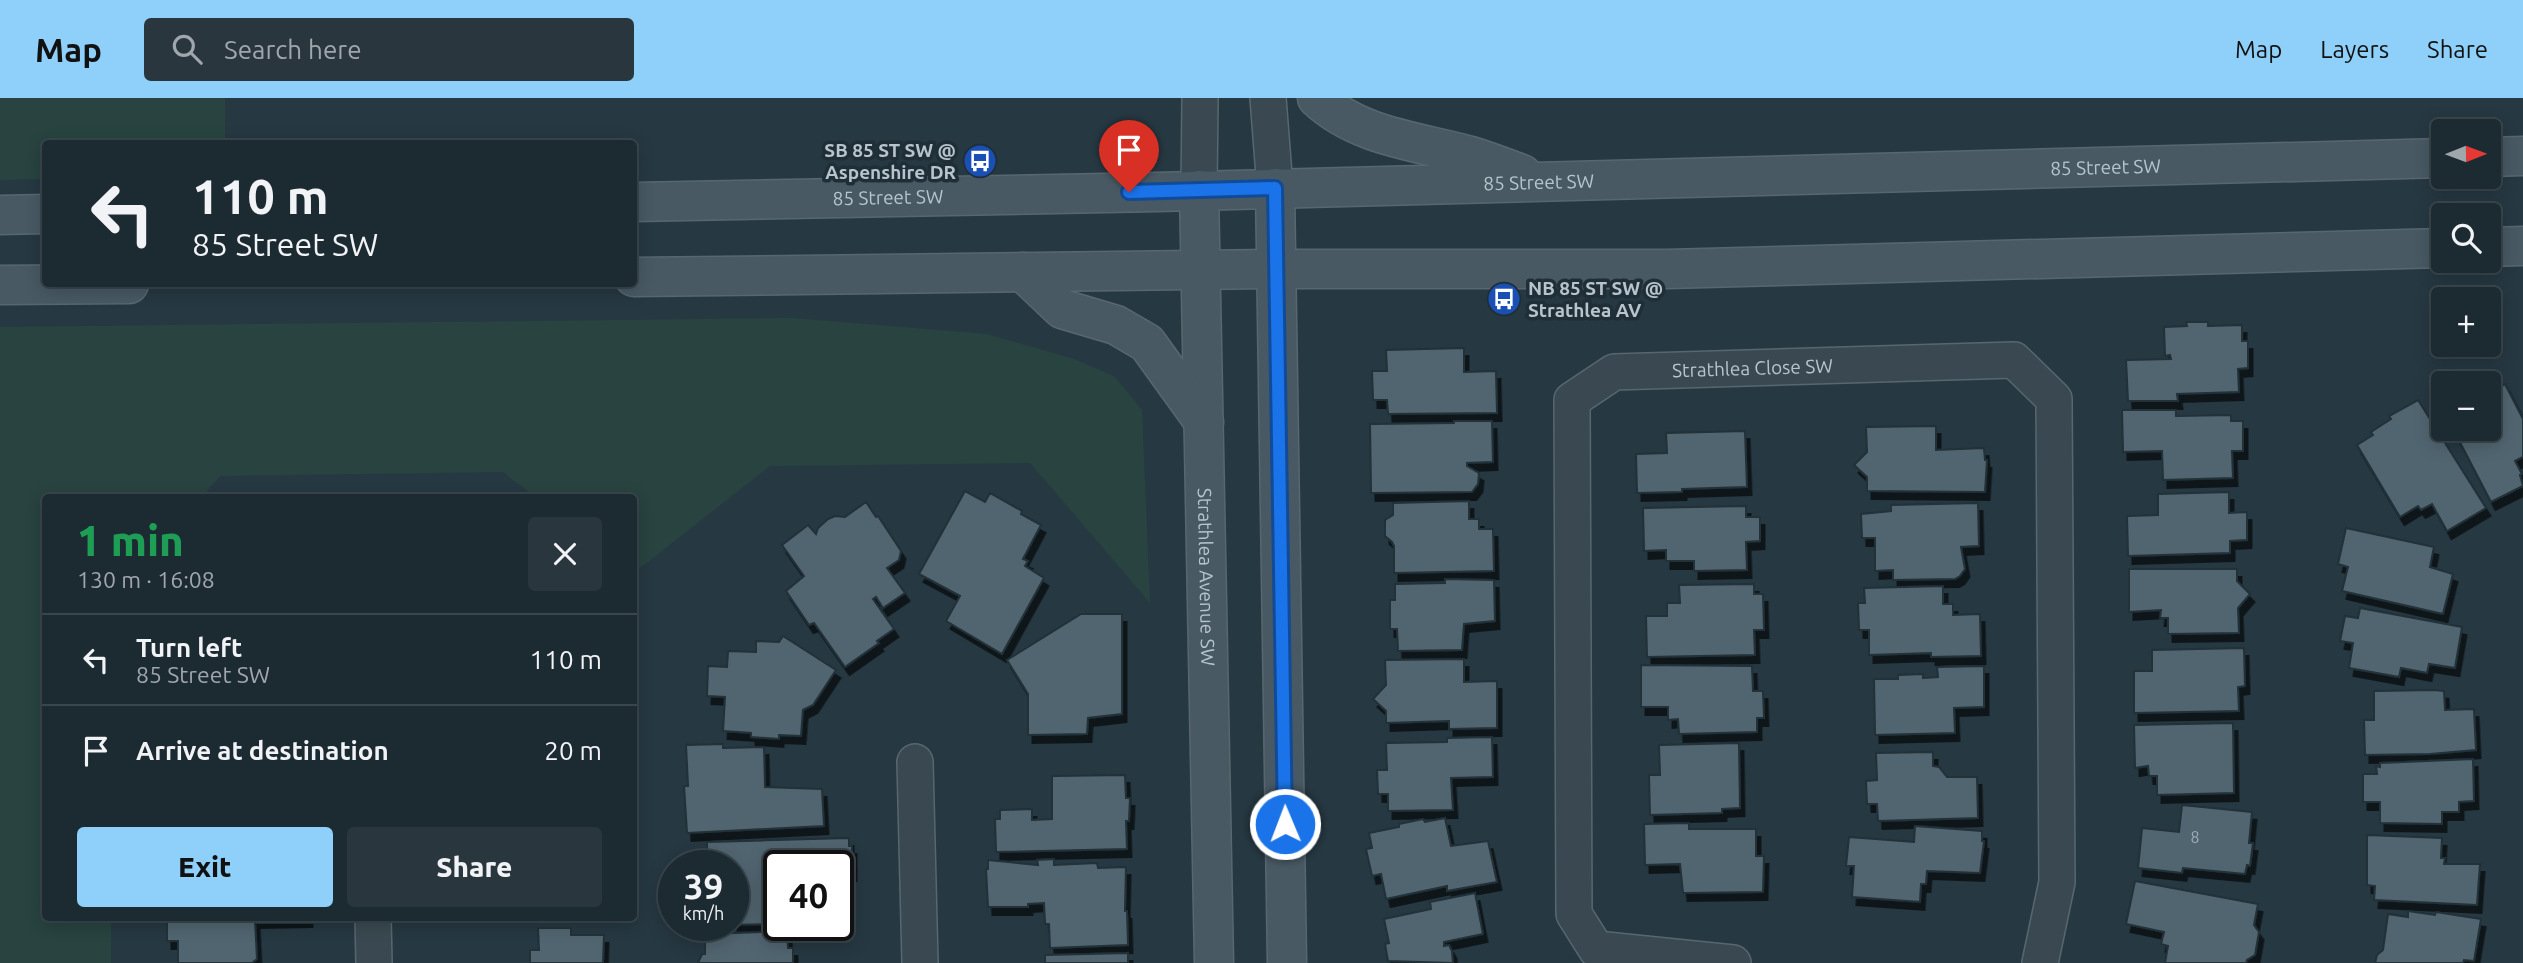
<!DOCTYPE html>
<html lang="en">
<head>
<meta charset="utf-8">
<style>
	:root { --surface:#1c2a32; --page:#29363e; --text:#f1f3f6; --muted:#a0a7ac; --line:#3a464d; --accent:#8ed0f9 }
	body { margin:0; font-family:Ubuntu,sans-serif; background:var(--page); color:var(--text); height:100vh; display:flex; flex-direction:column; font-size:26px; white-space:nowrap }
	* { box-sizing:border-box; margin:0 }
	p { font-size:23px; color:var(--muted) }
	.icon { flex:none; width:38px; height:38px; fill:none; stroke:currentColor; stroke-width:2; stroke-linecap:round; stroke-linejoin:round }
	.map { position:relative; flex:1; overflow:hidden }
	.details { position:absolute; left:42px; top:396px; width:595px; height:427px; display:flex; flex-direction:column; background:var(--surface); border-radius:7px; box-shadow:0 4px 18px #0003,0 0 0 2px var(--line) }
	.details>* { flex:none }
	.hud { position:absolute; left:42px; top:42px; width:595px; height:147px; border-radius:7px; box-shadow:0 4px 18px #0003,0 0 0 2px var(--line); background:#1c2a32; color:var(--text); overflow:hidden }
	.needle { width:46px; rotate:89deg }
	.buttons { position:absolute; left:2431px; top:21px; display:grid; gap:14px }
	.buttons a { display:grid; place-items:center; width:70px; height:70px; border-radius:7px; background:var(--surface); box-shadow:0 4px 18px #0003,0 0 0 2px var(--line); font-size:35px }
	.speed { position:absolute; left:658px; top:752px; display:flex; gap:14px; font-size:35px; font-weight:700; text-align:center }
	.speed>* { display:grid; place-content:center; width:91px; height:91px; border-radius:50%; background:var(--surface); box-shadow:0 4px 18px #0003,0 0 0 2px var(--line); line-height:1 }
	.speed small { font-size:18px; font-weight:400 }
	.speed .limit { border:4px solid #111; border-radius:10px; background:#fff; color:#111 }
	.pin { position:absolute; display:grid; place-items:center; width:60px; height:60px; color:#fff; margin:-72px -30px; border-radius:50% 50% 50% 0; rotate:-45deg; box-shadow:0 0 7px #0007 }
	.pin .icon { rotate:45deg }
	.me { position:absolute; width:77px; margin:-38px; rotate:359deg; stroke-linejoin:round; filter:drop-shadow(0 0 5px #0008) }
	.turn { display:flex; align-items:center; gap:24px; height:147px; padding:0 35px; font-size:32px }
	.turn .icon { width:91px; height:91px; stroke-width:2.5 }
	.turn b { display:block; font-size:49px; line-height:60px }
	.round { display:grid; place-items:center; flex:none; width:74px; height:74px; border-radius:7px; background:var(--page) }
	.summary { display:flex; align-items:center; justify-content:space-between; height:119px; padding:0 35px }
	h1 { font-size:42px; font-weight:800; line-height:52px; color:#1e9e55 }
	.cta { display:flex; gap:14px; margin-top:auto; padding:14px 35px }
	.cta a { flex:1; height:80px; border-radius:7px; background:var(--accent); color:#111; font-size:28px; font-weight:800; line-height:80px; text-align:center }
	.cta a+a { background:var(--page); color:var(--text) }
	ul { padding:0; list-style:none }
	li { display:flex; align-items:center; gap:21px; height:91px; padding:0 35px; border-top:2px solid var(--line) }
	li div { flex:1 }
	li b { display:block; font-size:26px }
	li em { font-style:normal }
	header { display:flex; align-items:center; gap:42px; box-sizing:border-box; height:98px; padding:0 35px; background:var(--accent); color:#111 }
	header strong { font-size:33px }
	nav { display:flex; gap:38px; margin-inline-start:auto; font-size:24px }
	.search { width:490px; height:63px; background:var(--page); display:flex; align-items:center; gap:18px; box-sizing:border-box; padding:0 24px; border-radius:7px; color:var(--muted); font-size:26px }
	.map>svg:first-child { display:block }
	.green { fill:#284340 }
	.building { fill:#51656f; stroke:#213039; stroke-width:2; filter:url(#shadow) }
	.lines { fill:none; stroke-linecap:round; stroke-linejoin:round }
	.street-casing { stroke:#58676f; stroke-width:38 }
	.secondary-casing { stroke:#58676f; stroke-width:41 }
	.street { stroke:#3a4951; stroke-width:35 }
	.secondary { stroke:#485964; stroke-width:38 }
	.route-casing { stroke:#114b97; stroke-width:18 }
	.route { stroke:#1a73e8; stroke-width:12 }
	.labels { text-anchor:middle; stroke-width:7; stroke-linejoin:round; paint-order:stroke }
	.number-label { font-size:16px; fill:#9eacb5 }
	.poi-label { font-size:19px; font-weight:bold; fill:#b7c4cc; stroke:#1f2e37; text-anchor:end }
	.street-label { font-size:19px; fill:#b7c4cc; stroke:#1f2e37 }
</style>
</head>
<body>
<header>
<strong>Map</strong>
<div class="search"><svg class="icon" aria-label="search" viewBox="0 0 24 24"><circle cx="10" cy="10" r="6"/><path d="M15 15l6 6"/></svg>Search here</div>
<nav><a>Map</a><a>Layers</a><a>Share</a></nav>
</header>
<div class="map">
<svg width="2523" height="865" viewBox="0 0 2523 865">
	<defs>
		<filter id="shadow"><feDropShadow dx="4.5" dy="8" stdDeviation="0" flood-color="#0009"/></filter>
	</defs>
	<rect width="100%" height="100%" fill="#263842"/>
	<g class="green">
		<polygon points="0,0 225,0 225,45 46,46 45,81 0,82"/>
		<polygon points="793,220 987,236 1074,261 1114,278 1142,312 1150,505 1030,365 770,368 634,475 634,399 535,399 503,374 220,378 202,399 46,399 46,819 111,819 111,865 0,865 0,229"/>
	</g>
	<g class="building">
		<polygon points="2186,224 2208,224 2208,228 2242,227 2242,243 2248,243 2248,270 2238,271 2239,294 2177,296 2178,303 2128,303 2126,262 2171,261 2170,257 2165,258 2164,229 2187,228"/>
		<polygon points="1464,250 1464,274 1496,273 1497,315 1388,316 1387,302 1373,302 1372,273 1387,273 1386,252"/>
		<polygon points="2505,286 2523,321 2523,359 2515,363 2522,376 2520,377 2523,388 2491,404 2453,331 2488,331 2488,295"/>
		<polygon points="2418,302 2486,410 2447,433 2432,406 2421,412 2418,408 2400,419 2357,347 2373,337 2371,334 2391,321 2389,318"/>
		<polygon points="2122,312 2176,312 2176,318 2231,317 2231,323 2243,323 2243,353 2232,353 2233,380 2163,382 2162,353 2123,354"/>
		<polygon points="1454,323 1492,323 1493,364 1467,365 1467,368 1479,375 1478,386 1472,394 1371,395 1370,326 1454,325"/>
		<polygon points="1936,328 1936,352 1984,350 1985,362 1987,362 1985,394 1867,393 1867,379 1854,367 1867,354 1866,329"/>
		<polygon points="1745,333 1747,389 1682,391 1682,394 1637,395 1636,356 1667,355 1666,335"/>
		<polygon points="965,393 985,404 990,395 1022,413 1021,416 1041,427 1023,461 1028,463 1025,468 1044,480 1002,556 946,523 960,498 919,476"/>
		<polygon points="2229,394 2229,415 2247,414 2247,442 2230,443 2230,455 2128,458 2127,418 2158,417 2158,396"/>
		<polygon points="1469,403 1469,421 1479,421 1479,431 1493,431 1494,473 1394,475 1394,448 1392,444 1385,438 1385,422 1393,417 1393,405"/>
		<polygon points="866,404 876,419 878,418 901,453 899,462 887,470 905,495 883,510 876,499 873,501 894,531 877,543 879,545 845,569 814,525 809,527 786,493 804,478 782,447 808,427 816,436 818,430 828,421 835,418 845,419"/>
		<polygon points="1978,405 1979,448 1961,449 1965,471 1960,478 1955,481 1893,482 1893,472 1875,473 1875,440 1862,440 1861,416 1891,413 1891,407"/>
		<polygon points="1746,408 1746,419 1760,419 1760,443 1746,444 1747,472 1694,473 1694,463 1666,463 1666,452 1644,453 1643,410"/>
		<polygon points="2346,430 2434,449 2430,469 2453,476 2443,516 2342,493 2348,469 2338,466"/>
		<polygon points="2129,471 2237,471 2237,483 2250,496 2238,510 2239,535 2168,536 2168,520 2160,520 2161,512 2129,514"/>
		<polygon points="1445,481 1494,482 1495,523 1464,526 1462,552 1398,553 1397,531 1390,531 1390,502 1395,502 1395,486 1445,485"/>
		<polygon points="1754,486 1754,496 1763,496 1764,532 1754,532 1755,557 1647,559 1646,518 1667,518 1667,505 1680,505 1679,487"/>
		<polygon points="1943,488 1943,506 1953,506 1953,517 1980,516 1981,558 1931,559 1931,555 1869,557 1869,532 1859,532 1858,505 1865,505 1864,490"/>
		<polygon points="2360,510 2462,529 2455,570 2429,566 2427,575 2401,570 2399,579 2349,570 2353,545 2340,543 2345,518 2358,520"/>
		<polygon points="1081,516 1122,516 1122,616 1088,620 1087,636 1028,637 1028,596 1007,562"/>
		<polygon points="783,538 836,572 813,607 803,612 801,638 779,637 779,641 751,639 751,635 723,633 725,599 707,598 708,568 727,569 728,553 756,554 756,543 779,544"/>
		<polygon points="2244,550 2245,588 2238,589 2239,613 2134,615 2134,573 2152,573 2152,552"/>
		<polygon points="1464,561 1464,584 1497,583 1497,630 1449,631 1449,623 1386,625 1386,613 1373,601 1386,587 1385,562"/>
		<polygon points="1641,567 1752,568 1753,593 1763,593 1764,620 1757,620 1757,634 1679,636 1678,621 1668,622 1668,609 1641,609"/>
		<polygon points="1984,568 1984,609 1954,610 1955,635 1875,637 1874,581 1898,581 1898,577 1923,576 1923,580 1938,579 1937,569"/>
		<polygon points="2434,592 2444,593 2445,612 2474,611 2476,652 2430,656 2365,657 2364,622 2374,622 2374,593"/>
		<polygon points="2233,625 2234,695 2157,697 2157,678 2149,678 2148,668 2135,670 2134,627"/>
		<polygon points="1492,639 1493,679 1451,680 1453,712 1388,713 1388,696 1378,696 1377,672 1387,672 1386,645 1447,644 1447,640"/>
		<polygon points="1739,645 1740,710 1722,711 1722,715 1650,717 1649,677 1660,677 1659,647"/>
		<polygon points="723,646 723,650 764,649 765,689 822,691 824,728 687,735 684,688 688,688 686,647"/>
		<polygon points="1933,654 1933,668 1939,669 1947,679 1977,679 1978,720 1878,723 1877,706 1867,706 1866,683 1877,682 1876,655"/>
		<polygon points="2473,661 2474,703 2459,704 2459,714 2442,714 2442,726 2380,725 2380,704 2363,704 2363,676 2377,676 2376,668 2380,669 2380,665"/>
		<polygon points="1125,677 1126,700 1130,700 1129,723 1126,723 1127,751 996,754 995,721 1000,721 1000,712 1032,711 1032,722 1052,721 1052,678"/>
		<polygon points="2182,707 2252,714 2249,745 2253,745 2250,768 2247,767 2245,776 2183,770 2182,775 2138,770 2142,730 2179,734"/>
		<polygon points="1445,720 1451,748 1488,743 1497,784 1447,793 1447,788 1386,801 1381,776 1372,778 1366,751 1372,750 1369,735 1399,729 1399,726 1423,721 1425,724"/>
		<polygon points="1689,725 1689,731 1756,731 1756,758 1764,758 1763,794 1683,795 1680,766 1645,767 1644,726"/>
		<polygon points="1915,728 1982,733 1982,743 1984,743 1980,775 1927,773 1926,786 1921,786 1920,804 1852,799 1854,768 1846,768 1849,739 1914,744"/>
		<polygon points="2367,737 2442,740 2441,760 2445,760 2444,766 2480,766 2477,807 2374,802 2375,788 2367,787"/>
		<polygon points="849,740 849,748 852,748 852,775 849,776 849,787 838,787 838,768 779,768 779,826 733,827 733,768 698,768 707,767 707,744"/>
		<polygon points="1054,761 1054,767 1097,765 1098,770 1126,769 1125,813 1127,813 1128,847 1050,850 1049,826 1045,826 1044,805 1028,806 1028,809 988,809 986,771 988,771 988,762 1038,767 1037,762"/>
		<polygon points="2135,783 2258,806 2254,827 2259,834 2255,857 2247,862 2246,865 2165,865 2168,848 2161,846 2164,834 2126,826"/>
		<polygon points="1475,795 1483,836 1444,844 1444,848 1449,847 1452,853 1453,865 1388,863 1385,846 1389,845 1384,821 1431,811 1430,804"/>
		<polygon points="2408,813 2435,817 2436,814 2481,821 2474,863 2464,862 2463,865 2375,865 2377,857 2383,852 2388,816 2408,819"/>
		<polygon points="167,819 308,819 308,821 255,822 257,861 252,865 178,865 178,843 167,843"/>
		<polygon points="538,830 571,830 571,837 604,837 603,865 530,865 530,852 539,852"/>
		<polygon points="762,834 787,835 788,850 793,850 793,865 698,865 702,856 705,856 705,836"/>
		<polygon points="1128,855 1128,865 1045,865 1045,857"/>
	</g>
	<g class="lines">
		<defs>
			<g id="street">
				<polyline points="1268,0 1275,90"/>
				<polyline points="1199,92 1200,0"/>
				<polyline points="915,664 920,865"/>
				<polyline points="373,819 374,865"/>
				<path id="s1" d="M1733,865l-137,-14 -22,-35 -2,-514 42,-28 400,-12 40,39 3,483 -17,81"/>
			</g>
			<g id="secondary">
				<path d="M1317,0c42,39 100,43 154,58 17,5 34,12 51,18"/>
				<polyline points="2488,59 2523,58"/>
				<polyline points="1275,90 1287,865"/>
				<path id="s2" d="M1199,92l15,773"/>
				<path id="s3" d="M634,104l523,-10 1286,-34"/>
				<polyline points="0,117 46,116"/>
				<polyline points="2488,149 2523,148"/>
				<polyline points="1023,174 1062,211 1116,227 1147,245 1204,324"/>
				<polyline points="634,179 1275,171 1668,171 2443,150"/>
				<polyline points="0,187 129,186"/>
			</g>
		</defs>
		<use href="#street" class="street-casing"/>
		<use href="#secondary" class="secondary-casing"/>
		<use href="#street" class="street"/>
		<use href="#secondary" class="secondary"/>
	</g>
	<g class="lines">
		<defs>
			<polyline id="route" points="1129,94 1275,90 1285,726"/>
		</defs>
		<use href="#route" class="route-casing"/>
		<use href="#route" class="route"/>
	</g>
	<defs>
		<symbol id="bus-disc" viewBox="-11 -11 22 22"><circle r="9.5" fill="#1a4fb4" stroke="#1f2e37"/><path d="M-5-6H5V4H4V6H2V4H-2V6H-4V4H-5ZM-3.5-4V0h7V-4ZM-3.5 1.2v1.5H-2V1.2ZM2 1.2v1.5H3.5V1.2Z" fill="#fff"/></symbol>
	</defs>
	<g fill-rule="evenodd">
		<use href="#bus-disc" x="961" y="44" width="38" height="38"/>
		<use href="#bus-disc" x="1485" y="182" width="38" height="38"/>
	</g>
	<g class="labels">
		<g class="number-label">
			<text x="2195" y="745">8</text>
		</g>
		<g class="poi-label">
			<text x="956" y="59">SB 85 ST SW @<tspan x="956" dy="22">Aspenshire DR</tspan></text>
			<text x="1528" y="197" text-anchor="start">NB 85 ST SW @<tspan x="1528" dy="22">Strathlea AV</tspan></text>
		</g>
		<g class="street-label">
			<text dy="7" stroke="none"><textPath href="#s3" startOffset="1472">85 Street SW</textPath></text>
			<text dy="7" stroke="none"><textPath href="#s3" startOffset="905">85 Street SW</textPath></text>
			<text dy="7" stroke="none"><textPath href="#s3" startOffset="254">85 Street SW</textPath></text>
			<text dy="7" stroke="none"><textPath href="#s1" startOffset="882">Strathlea Close SW</textPath></text>
			<text dy="7" stroke="none"><textPath href="#s2" startOffset="387">Strathlea Avenue SW</textPath></text>
		</g>
	</g>
</svg>
<div class="buttons">
<a><svg class="needle" viewBox="-14 -14 28 28"><path d="M0-13l5 13h-10z" fill="#e53935"/><path d="M0 13l5-13h-10z" fill="#a0a7ac"/></svg></a>
<a><svg class="icon" aria-label="search" viewBox="0 0 24 24"><circle cx="10" cy="10" r="6"/><path d="M15 15l6 6"/></svg></a>
<a>+</a>
<a>−</a>
</div>
<div class="speed"><div>39<small>km/h</small></div><div class="limit">40</div></div>
<div class="pin" style="left:1129px;top:94px;background:#d93025"><svg class="icon" aria-label="arrive" viewBox="0 0 24 24"><path d="M6 21V4h12l-3 4 3 4H6"/></svg></div>
<svg class="me" style="left:1285px;top:726px" viewBox="-20 -20 40 40"><circle r="17" fill="#1a73e8" stroke="#fff" stroke-width="3"/><path d="M0-11L8 9 0 5-8 9z" fill="#fff"/></svg>
<div class="hud">
<div class="turn"><svg class="icon" aria-label="left" viewBox="0 0 24 24"><path d="M17 20v-9H6M10 6l-5 5 5 5"/></svg><div><b>110 m</b>85 Street SW</div></div>
</div>
<section class="details">
<div class="summary"><div><h1>1 min</h1><p>130 m · 16:08</p></div><a class="round"><svg class="icon" aria-label="close" viewBox="0 0 24 24"><path d="M6 6l12 12M18 6L6 18"/></svg></a></div>
<ul>
<li><svg class="icon" aria-label="left" viewBox="0 0 24 24"><path d="M17 20v-9H6M10 6l-5 5 5 5"/></svg><div><b>Turn left</b><p>85 Street SW</p></div><em>110 m</em></li>
<li><svg class="icon" aria-label="arrive" viewBox="0 0 24 24"><path d="M6 21V4h12l-3 4 3 4H6"/></svg><div><b>Arrive at destination</b></div><em>20 m</em></li>
</ul>
<div class="cta"><a>Exit</a><a>Share</a></div>
</section>
</div>
</body>
</html>
